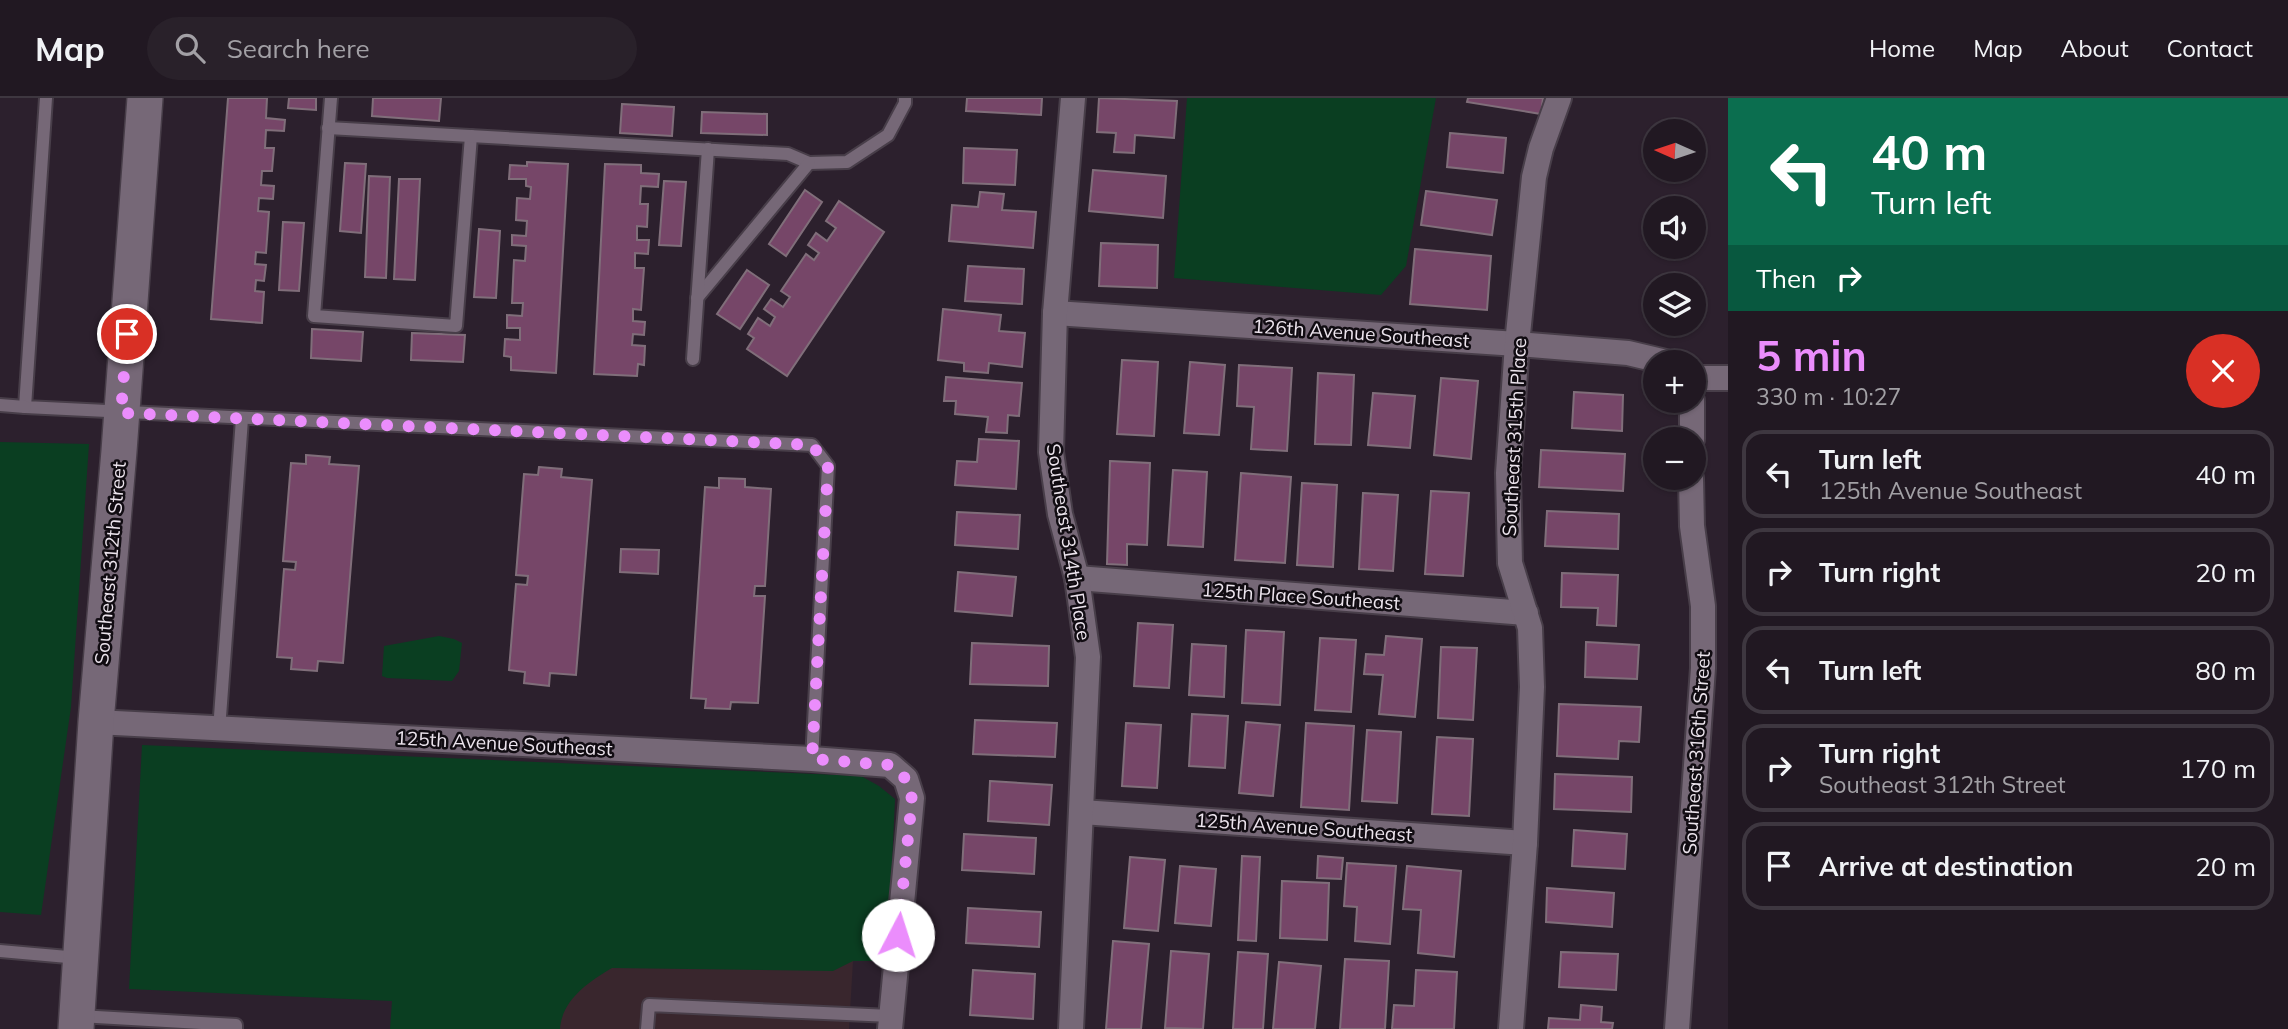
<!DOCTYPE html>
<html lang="en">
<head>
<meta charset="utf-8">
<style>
	:root { --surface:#211822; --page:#29212a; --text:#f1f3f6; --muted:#a2a0a5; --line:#3e3740; --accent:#eb8dfc }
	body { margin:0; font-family:Mulish,sans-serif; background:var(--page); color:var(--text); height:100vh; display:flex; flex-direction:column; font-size:26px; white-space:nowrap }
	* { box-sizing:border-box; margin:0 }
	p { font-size:23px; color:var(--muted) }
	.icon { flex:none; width:38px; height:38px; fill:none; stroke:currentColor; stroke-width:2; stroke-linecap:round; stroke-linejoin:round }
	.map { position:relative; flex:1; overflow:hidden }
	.drawer { display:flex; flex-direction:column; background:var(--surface); width:560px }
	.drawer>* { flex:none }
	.top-card { background:#0b6e4f; color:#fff; overflow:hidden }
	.needle { width:46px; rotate:273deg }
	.buttons { position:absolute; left:1643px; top:21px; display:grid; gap:14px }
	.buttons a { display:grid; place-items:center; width:63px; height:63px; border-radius:50%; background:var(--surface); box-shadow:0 2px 5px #0004,0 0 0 2px var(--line); font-size:35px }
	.pin { position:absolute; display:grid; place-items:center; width:60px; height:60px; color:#fff; margin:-30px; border:4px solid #fff; border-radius:50%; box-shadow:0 2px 7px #0007 }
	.me { position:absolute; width:77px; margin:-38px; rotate:5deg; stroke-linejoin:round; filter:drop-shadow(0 0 5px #0008) }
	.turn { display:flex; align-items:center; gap:24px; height:147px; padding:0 28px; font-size:32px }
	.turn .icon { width:91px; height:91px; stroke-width:2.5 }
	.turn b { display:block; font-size:49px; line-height:60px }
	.then { display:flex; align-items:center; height:66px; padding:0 28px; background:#0003; gap:14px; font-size:26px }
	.round { display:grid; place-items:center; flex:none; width:74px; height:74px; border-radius:37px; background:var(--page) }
	.head { display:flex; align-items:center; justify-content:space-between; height:119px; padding:0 28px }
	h1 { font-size:42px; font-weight:700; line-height:52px; color:var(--accent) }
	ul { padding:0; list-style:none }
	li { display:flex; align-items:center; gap:21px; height:88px; margin:0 14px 10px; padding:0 14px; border:4px solid var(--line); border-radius:21px }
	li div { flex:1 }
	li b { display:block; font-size:26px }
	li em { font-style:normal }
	header { display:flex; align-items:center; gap:42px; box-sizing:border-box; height:98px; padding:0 35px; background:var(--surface); border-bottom:2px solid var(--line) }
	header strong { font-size:33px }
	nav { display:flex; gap:38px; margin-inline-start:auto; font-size:24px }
	.search { width:490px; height:63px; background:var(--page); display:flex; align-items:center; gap:18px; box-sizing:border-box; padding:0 24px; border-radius:38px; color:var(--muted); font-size:26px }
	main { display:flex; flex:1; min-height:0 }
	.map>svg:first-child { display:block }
	.industrial { fill:#39262d }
	.green { fill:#0a3e21 }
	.building { fill:#764668; stroke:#806e7a; stroke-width:2 }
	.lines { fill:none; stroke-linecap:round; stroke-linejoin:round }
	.lane-casing { stroke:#483e49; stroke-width:16 }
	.street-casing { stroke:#483e49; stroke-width:28 }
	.secondary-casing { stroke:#483e49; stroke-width:38 }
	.lane { stroke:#766877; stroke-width:12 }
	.street { stroke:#766877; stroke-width:24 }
	.secondary { stroke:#766877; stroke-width:35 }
	.route { stroke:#eb8dfc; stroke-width:12; stroke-dasharray:0 21.6 }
	.labels { text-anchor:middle; stroke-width:5; stroke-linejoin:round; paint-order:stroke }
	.street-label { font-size:19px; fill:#ece4ed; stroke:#110c12 }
</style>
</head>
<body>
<header>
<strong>Map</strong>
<div class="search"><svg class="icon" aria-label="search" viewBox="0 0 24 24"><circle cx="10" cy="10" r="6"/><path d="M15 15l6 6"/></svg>Search here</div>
<nav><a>Home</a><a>Map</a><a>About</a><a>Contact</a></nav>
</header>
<main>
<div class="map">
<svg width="1728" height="931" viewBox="0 0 1728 931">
	<rect width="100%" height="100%" fill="#2c202d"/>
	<polygon class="industrial" points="538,845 853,863 849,931 533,931"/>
	<g class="green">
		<polygon points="1187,0 1436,0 1406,168 1381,197 1174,180"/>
		<polygon points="0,344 89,346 71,609 41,817 0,814"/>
		<polygon points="439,538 454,541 462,545 459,573 452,583 387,580 382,578 384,548"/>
		<path d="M142,647l719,31 18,10 16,13 -6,130 -15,32h-21l-20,10 -221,-3c-24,14 -50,32 -52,61h-170l2,-28 -263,-12z"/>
	</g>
	<g class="building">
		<polygon points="228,0 267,0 266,20 285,22 284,33 266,32 265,50 274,50 272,73 262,73 261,87 274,88 273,101 259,100 258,113 269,114 266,155 256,154 255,166 266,167 264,183 256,182 255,193 264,194 262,225 211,221"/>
		<polygon points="289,0 316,0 316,12 288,10"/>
		<polygon points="373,0 441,0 439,23 372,18"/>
		<polygon points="967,0 1042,0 1041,17 966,13"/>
		<polygon points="1099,0 1177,3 1174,40 1135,37 1134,55 1114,54 1116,35 1097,34"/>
		<polygon points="1468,0 1543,0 1541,16 1467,4"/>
		<polygon points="622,6 674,9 672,38 620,35"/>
		<polygon points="702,14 767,16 767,37 701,35"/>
		<polygon points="1450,35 1506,40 1503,75 1447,69"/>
		<polygon points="964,50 1017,52 1015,87 963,85"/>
		<polygon points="527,64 568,66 556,275 511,272 511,259 504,258 505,241 520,242 520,230 507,230 507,217 522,218 523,205 512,205 514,162 525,163 526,148 512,147 512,137 526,138 527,123 516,122 517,100 530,101 531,89 526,88 526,81 509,81 510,67 527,68"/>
		<polygon points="345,65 366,66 361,135 340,133"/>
		<polygon points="605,66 641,67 641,75 659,76 658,89 641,88 640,106 648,106 647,129 637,128 637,142 649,142 648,156 635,155 635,170 644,170 641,212 633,211 633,223 645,224 644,237 633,236 632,247 645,248 644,267 638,266 637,278 594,276"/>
		<polygon points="1093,72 1166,78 1163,120 1089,113"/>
		<polygon points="369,78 390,79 386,180 365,179"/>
		<polygon points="399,81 420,81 415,182 394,181"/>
		<polygon points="664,83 686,84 681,148 659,147"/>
		<polygon points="805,92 822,104 786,158 769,146"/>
		<polygon points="1426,93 1497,102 1492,137 1421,127"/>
		<polygon points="980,94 1004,96 1002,112 1036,114 1033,150 949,143 952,107 978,109"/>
		<polygon points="839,103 884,134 787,278 747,251 754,240 748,236 758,220 770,228 775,219 764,211 771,201 783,209 790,199 781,193 806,156 814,162 819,155 808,147 816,135 827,143 836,130 826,123"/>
		<polygon points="283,124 304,125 299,193 279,192"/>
		<polygon points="479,131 500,133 496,200 474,199"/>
		<polygon points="1101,145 1158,147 1157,190 1099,188"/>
		<polygon points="1415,151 1491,158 1487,212 1410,206"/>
		<polygon points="968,168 1024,171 1022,206 965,203"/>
		<polygon points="747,172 769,187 740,231 717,216"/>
		<polygon points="943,211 1001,217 999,233 1025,235 1022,269 989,265 988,275 964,273 964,265 938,262"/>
		<polygon points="312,231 363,234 361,263 311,260"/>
		<polygon points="412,235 465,237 463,264 411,262"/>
		<polygon points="1122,262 1158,264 1154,338 1117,336"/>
		<polygon points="1190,264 1225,267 1219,337 1184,335"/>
		<polygon points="1239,267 1292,270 1287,353 1251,351 1254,309 1237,308"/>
		<polygon points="1318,275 1354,277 1351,347 1315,346"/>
		<polygon points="946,279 1022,285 1019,318 1008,317 1007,335 986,334 988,319 955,316 956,303 944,303"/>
		<polygon points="1441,280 1478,283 1471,361 1434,357"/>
		<polygon points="1574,294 1623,297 1622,333 1572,330"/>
		<polygon points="1373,295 1415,298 1410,350 1368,347"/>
		<polygon points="979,341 1019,343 1016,391 955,387 957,363 977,364"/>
		<polygon points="1541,352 1625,356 1623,393 1539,389"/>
		<polygon points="306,357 330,359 329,366 359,368 343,565 318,563 317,573 291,571 292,560 277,559 284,471 295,472 296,464 283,463 291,365 306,366"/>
		<polygon points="1110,363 1150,365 1147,447 1127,446 1127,467 1107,466"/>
		<polygon points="539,369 562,371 561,379 592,382 576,577 550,575 549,588 524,585 525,574 509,572 516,486 527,487 528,478 516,477 524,376 538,377"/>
		<polygon points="1173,372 1207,374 1203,449 1168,447"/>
		<polygon points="1241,375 1291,379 1285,465 1235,462"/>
		<polygon points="719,380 745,381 745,389 771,391 765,488 755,488 754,498 765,498 758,605 731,604 730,611 705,610 706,601 691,600 705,389 719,390"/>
		<polygon points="1302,385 1337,387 1333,469 1297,467"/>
		<polygon points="1431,393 1469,395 1463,478 1425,476"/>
		<polygon points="1363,395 1398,397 1393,473 1359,471"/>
		<polygon points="1547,413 1619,416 1618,451 1545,448"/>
		<polygon points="957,414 1020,417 1018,451 955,447"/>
		<polygon points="621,451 659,452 658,476 620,474"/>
		<polygon points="958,474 1016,479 1012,518 955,513"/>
		<polygon points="1562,475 1618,477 1616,528 1597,527 1598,510 1561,509"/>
		<polygon points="1138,525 1173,527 1169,590 1134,588"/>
		<polygon points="1246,532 1284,534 1280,607 1242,605"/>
		<polygon points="1386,538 1422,541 1415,619 1379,616 1383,577 1364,576 1366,556 1384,557"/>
		<polygon points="1320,540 1356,542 1351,614 1315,612"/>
		<polygon points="1586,544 1639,547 1637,581 1585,579"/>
		<polygon points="972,545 1049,548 1048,588 970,586"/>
		<polygon points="1192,546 1226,548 1224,599 1189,597"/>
		<polygon points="1441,549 1477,550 1473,622 1438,620"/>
		<polygon points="1559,606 1641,609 1639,644 1619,643 1618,661 1557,658"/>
		<polygon points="1192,616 1228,618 1225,670 1189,668"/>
		<polygon points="975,622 1057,625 1055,659 973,656"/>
		<polygon points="1246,624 1280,627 1273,698 1239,695"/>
		<polygon points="1126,625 1161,627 1157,690 1122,688"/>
		<polygon points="1306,625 1354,628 1349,712 1301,709"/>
		<polygon points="1367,632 1401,634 1397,705 1362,703"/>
		<polygon points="1437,639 1473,641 1469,718 1432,716"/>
		<polygon points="1555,676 1632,679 1631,714 1554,711"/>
		<polygon points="990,683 1052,687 1049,727 988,723"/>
		<polygon points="1574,732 1627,736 1625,771 1572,768"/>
		<polygon points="964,736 1036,740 1034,776 962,772"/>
		<polygon points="1242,758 1260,759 1256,843 1238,842"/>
		<polygon points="1318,758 1343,760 1341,781 1317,780"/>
		<polygon points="1130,759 1165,762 1158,833 1124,830"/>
		<polygon points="1347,765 1396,768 1390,846 1355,843 1357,809 1344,808"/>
		<polygon points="1180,768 1216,771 1211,828 1175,825"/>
		<polygon points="1407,768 1461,773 1454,859 1418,855 1421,812 1403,811"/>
		<polygon points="1282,783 1329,785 1327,842 1280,840"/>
		<polygon points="1547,790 1614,795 1612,829 1546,824"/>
		<polygon points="968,810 1041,814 1039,849 966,845"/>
		<polygon points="1113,843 1149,846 1141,931 1106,931"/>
		<polygon points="1171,853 1209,856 1203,931 1165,930"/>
		<polygon points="1238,854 1268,856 1263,931 1233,931"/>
		<polygon points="1561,854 1618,856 1616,892 1559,889"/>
		<polygon points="1345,861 1389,863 1385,931 1340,931"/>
		<polygon points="1279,864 1321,868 1315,931 1273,931"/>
		<polygon points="973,872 1035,876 1033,921 970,917"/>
		<polygon points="1416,872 1457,874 1454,931 1392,931 1394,907 1414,908"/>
		<polygon points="1581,907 1602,909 1601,924 1613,925 1612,931 1548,931 1549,920 1580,922"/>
	</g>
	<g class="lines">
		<defs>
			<g id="lane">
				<polyline points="46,0 25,309 812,347 828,368 812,661"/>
				<polyline points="331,0 314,218 456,228 471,38"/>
				<polyline points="328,30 788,56 809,65 847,64 888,37 905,5 905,0"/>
				<polyline points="697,200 809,65"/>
				<polyline points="693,261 708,51"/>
				<polyline points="0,307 25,309"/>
				<polyline points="219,632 242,321"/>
				<polyline points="0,853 79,860"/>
				<polyline points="79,918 236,927 236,931"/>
				<polyline points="647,931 649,907 891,918"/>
			</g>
			<g id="street">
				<polyline points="1055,215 1517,246 1628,255 1666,264"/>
				<polyline points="1694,280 1728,280"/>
				<polyline points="1692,341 1692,303"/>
				<polyline points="1077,480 1526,515"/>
				<polyline points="96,624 812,661 890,667 906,681 912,700 890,931"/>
				<polyline points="1082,714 1525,745"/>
				<polyline points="1071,931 1088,559 1077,480 1060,416 1051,354 1055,215 1073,0"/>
				<polyline points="1511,931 1525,745 1532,589 1530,530 1510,465 1508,375 1517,246 1534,79 1541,50 1559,0"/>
				<polyline points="1677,931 1703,570 1703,508 1692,428 1691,380"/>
			</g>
			<polyline id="secondary" points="76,931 96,624 119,353 145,0"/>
		</defs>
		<use href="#lane" class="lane-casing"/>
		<use href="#street" class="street-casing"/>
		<use href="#secondary" class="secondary-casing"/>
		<use href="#lane" class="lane"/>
		<use href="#street" class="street"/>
		<use href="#secondary" class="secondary"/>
	</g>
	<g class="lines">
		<polyline class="route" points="127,236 121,315 812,347 828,368 812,661 890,667 906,681 912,701 898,837"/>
	</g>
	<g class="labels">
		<g class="street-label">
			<text transform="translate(1361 235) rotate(4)" y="7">126th Avenue Southeast</text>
			<text transform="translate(1514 339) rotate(-87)" y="7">Southeast 315th Place</text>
			<text transform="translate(1069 444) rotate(81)" y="7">Southeast 314th Place</text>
			<text transform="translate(110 465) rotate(-85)" y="7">Southeast 312th Street</text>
			<text transform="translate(1301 498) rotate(4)" y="7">125th Place Southeast</text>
			<text transform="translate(504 645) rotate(3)" y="7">125th Avenue Southeast</text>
			<text transform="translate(1696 655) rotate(-86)" y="7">Southeast 316th Street</text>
			<text transform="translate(1304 729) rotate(4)" y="7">125th Avenue Southeast</text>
		</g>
	</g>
</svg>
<div class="buttons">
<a><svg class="needle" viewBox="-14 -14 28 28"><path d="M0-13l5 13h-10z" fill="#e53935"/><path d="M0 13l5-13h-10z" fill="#a2a0a5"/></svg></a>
<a><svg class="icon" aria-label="sound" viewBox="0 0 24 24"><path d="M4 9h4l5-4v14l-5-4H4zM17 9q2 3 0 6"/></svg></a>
<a><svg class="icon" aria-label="layers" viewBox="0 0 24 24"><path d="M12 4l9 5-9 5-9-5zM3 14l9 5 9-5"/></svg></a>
<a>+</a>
<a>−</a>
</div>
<div class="pin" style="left:127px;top:236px;background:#d93025"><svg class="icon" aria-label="arrive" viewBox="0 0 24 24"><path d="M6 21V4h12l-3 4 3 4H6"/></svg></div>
<svg class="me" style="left:898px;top:837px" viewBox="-20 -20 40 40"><circle r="19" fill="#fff"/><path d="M0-13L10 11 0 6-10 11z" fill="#eb8dfc"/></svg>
</div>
<section class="drawer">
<div class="top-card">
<div class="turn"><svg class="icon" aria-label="left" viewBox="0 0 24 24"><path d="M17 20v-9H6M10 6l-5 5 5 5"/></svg><div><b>40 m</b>Turn left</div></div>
<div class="then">Then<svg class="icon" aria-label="right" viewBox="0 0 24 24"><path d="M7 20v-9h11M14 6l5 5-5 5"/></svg></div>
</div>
<div class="head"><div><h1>5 min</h1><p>330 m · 10:27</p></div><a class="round" style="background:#d93025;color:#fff"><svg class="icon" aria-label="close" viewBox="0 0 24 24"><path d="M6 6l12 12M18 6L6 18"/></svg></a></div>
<ul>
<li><svg class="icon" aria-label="left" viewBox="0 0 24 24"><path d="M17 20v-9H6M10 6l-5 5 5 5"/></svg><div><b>Turn left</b><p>125th Avenue Southeast</p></div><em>40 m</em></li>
<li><svg class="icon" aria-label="right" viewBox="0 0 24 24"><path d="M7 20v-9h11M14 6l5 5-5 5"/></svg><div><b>Turn right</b></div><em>20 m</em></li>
<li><svg class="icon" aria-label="left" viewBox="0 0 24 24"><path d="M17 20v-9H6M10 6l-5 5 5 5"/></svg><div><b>Turn left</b></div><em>80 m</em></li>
<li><svg class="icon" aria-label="right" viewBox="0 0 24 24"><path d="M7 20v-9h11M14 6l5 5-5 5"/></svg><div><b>Turn right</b><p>Southeast 312th Street</p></div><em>170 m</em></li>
<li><svg class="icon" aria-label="arrive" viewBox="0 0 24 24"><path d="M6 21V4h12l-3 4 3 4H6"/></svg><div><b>Arrive at destination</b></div><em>20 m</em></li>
</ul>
</section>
</main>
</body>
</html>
